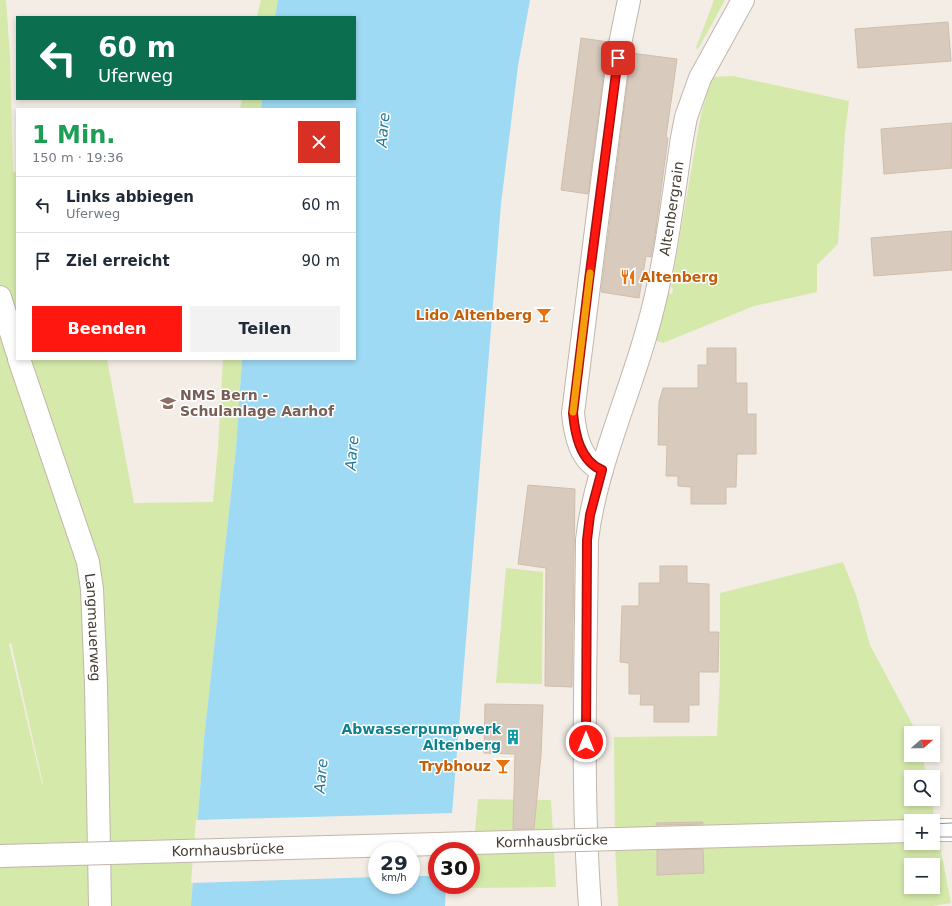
<!DOCTYPE html>
<html lang="de">
<head>
<meta charset="utf-8">
<style>
	:root { --surface:#fff; --page:#f2f2f3; --text:#1f2937; --muted:#747a83; --line:#e0e1e3; --accent:#ff1710 }
	body { margin:0; font-family:"DejaVu Sans",sans-serif; background:var(--page); color:var(--text); height:100vh; display:flex; flex-direction:column; font-size:15px; white-space:nowrap }
	* { box-sizing:border-box; margin:0 }
	p { font-size:13px; color:var(--muted) }
	.icon { flex:none; width:22px; height:22px; fill:none; stroke:currentColor; stroke-width:2; stroke-linecap:round; stroke-linejoin:round }
	.map { position:relative; flex:1; overflow:hidden }
	.sheet { position:absolute; left:16px; top:108px; width:340px; height:252px; display:flex; flex-direction:column; background:var(--surface); border-radius:0px; box-shadow:0 2px 6px #0003 }
	.sheet>* { flex:none }
	.hud { position:absolute; left:16px; top:16px; width:340px; height:84px; border-radius:0px; box-shadow:0 2px 6px #0003; background:#0b6e4f; color:#fff; overflow:hidden }
	.needle { width:26px; rotate:70deg }
	.fabs { position:absolute; left:904px; top:726px; display:grid; gap:8px }
	.fabs a { display:grid; place-items:center; width:36px; height:36px; border-radius:0px; background:var(--surface); box-shadow:0 2px 6px #0003; font-size:20px }
	.speed { position:absolute; left:368px; top:842px; display:flex; gap:8px; font-size:20px; font-weight:700; text-align:center }
	.speed>* { display:grid; place-content:center; width:52px; height:52px; border-radius:50%; background:var(--surface); box-shadow:0 2px 6px #0003; line-height:1 }
	.speed small { font-size:10px; font-weight:400 }
	.speed .limit { border:6px solid #d22; background:#fff; color:#111 }
	.pin { position:absolute; display:grid; place-items:center; width:34px; height:34px; color:#fff; margin:-17px; border-radius:8px; box-shadow:0 2px 6px #0006 }
	.me { position:absolute; width:44px; margin:-22px; rotate:0deg; stroke-linejoin:round; filter:drop-shadow(0 0 3px #0008) }
	.turn { display:flex; align-items:center; gap:14px; height:84px; padding:0 16px; font-size:18px }
	.turn .icon { width:52px; height:52px; stroke-width:2.5 }
	.turn b { display:block; font-size:28px; line-height:34px }
	.round { display:grid; place-items:center; flex:none; width:42px; height:42px; border-radius:0px; background:var(--page) }
	.headline { display:flex; align-items:center; justify-content:space-between; height:68px; padding:0 16px }
	h1 { font-size:24px; font-weight:800; line-height:30px; color:#1e9e55 }
	.action { display:flex; gap:8px; margin-top:auto; padding:8px 16px }
	.action a { flex:1; height:46px; border-radius:0px; background:var(--accent); color:#fff; font-size:16px; font-weight:800; line-height:46px; text-align:center }
	.action a+a { background:var(--page); color:var(--text) }
	ul { padding:0; list-style:none }
	li { display:flex; align-items:center; gap:12px; height:56px; padding:0 16px; border-top:1px solid var(--line) }
	li div { flex:1 }
	li b { display:block; font-size:15px }
	li em { font-style:normal }
	.map>svg:first-child { display:block }
	.green { fill:#d5e9ab; fill-rule:evenodd }
	.water { fill:#9edaf3; fill-rule:evenodd }
	.pier { fill:#f3ede5 }
	.building { fill:#d8cabc; stroke:#d0beac }
	.lines { fill:none; stroke-linecap:round; stroke-linejoin:round }
	.minor-casing { stroke:#c2b6aa; stroke-width:24 }
	.minor { stroke:#fff; stroke-width:22 }
	.tram { stroke:#959595; stroke-width:1 }
	.minor-bridge-casing { stroke:#c2b6aa; stroke-width:24; stroke-linecap:butt }
	.minor-bridge { stroke:#fff; stroke-width:22 }
	.route-casing { stroke:#a60f0a; stroke-width:10 }
	.route { stroke:#ff1710; stroke-width:7 }
	.slow { stroke:#f59e0b; stroke-width:7 }
	.labels { text-anchor:middle; stroke-width:3; stroke-linejoin:round; paint-order:stroke }
	.street-label { font-size:14px; fill:#463d34; stroke:#fff }
	.food-label { font-size:14px; font-weight:bold; fill:#c56008; stroke:#fff; text-anchor:end }
	.education-label { font-size:14px; font-weight:bold; fill:#785e54; stroke:#fff; text-anchor:start }
	.culture-label { font-size:14px; font-weight:bold; fill:#0d838f; stroke:#fff; text-anchor:end }
	.water-label { font-size:15px; font-style:italic; fill:#25799d; stroke:#fff }
</style>
</head>
<body>
<div class="map">
<svg width="952" height="906" viewBox="0 0 952 906">
	<rect width="100%" height="100%" fill="#f3ede5"/>
	<g class="green">
		<path d="M0,0h6l4,56 3,115 4,2v186h90l27,144 79,-1 5,-54 5,-89h19l-6,89 -32,291 -13,167h-191zM11,643l32,141h-1l-33,-140z"/>
		<polygon points="261,0 278,0 275,17 257,17"/>
		<polygon points="714,0 725,0 698,49 696,48"/>
		<polygon points="733,76 849,101 845,133 838,244 817,265 817,292 754,306 663,343 654,340 668,293 672,294 673,289 671,287 701,114 712,77"/>
		<polygon points="242,99 262,99 261,109 240,109"/>
		<path d="M843,562l13,33 14,50 47,88h-6v22h11l5,22h-16v22h20l20,104 -19,3h-314l-3,-60 -1,-109 103,-1 3,-63v-80zM911,821h22v22h-22zM911,865h22v22h-22z"/>
		<polygon points="506,568 543,572 542,684 496,683"/>
		<polygon points="478,799 551,800 556,887 470,888"/>
	</g>
	<path class="water" d="M278,0h252l-12,66 -17,138 -52,647h-12v34h9l-1,21h-254l13,-167 32,-291 6,-89h113v-250h-94l1,-10h93v-82h-80zM377,851h34v34h-34z"/>
	<polygon class="pier" points="454,813 451,851 437,851 437,876 411,876 411,851 377,851 377,877 191,883 196,820"/>
	<g class="building">
		<polygon points="948,22 951,61 858,68 855,29"/>
		<polygon points="581,38 608,42 588,194 561,190"/>
		<polygon points="631,53 677,59 666,137 668,138 655,235 651,257 646,256 639,298 601,292"/>
		<polygon points="952,123 952,168 884,174 881,129"/>
		<polygon points="952,231 952,270 874,276 871,238"/>
		<polygon points="707,348 736,348 736,383 747,383 747,414 756,414 756,454 737,454 736,487 726,487 726,504 691,504 691,487 678,486 678,476 666,476 667,445 658,445 659,402 663,388 698,388 698,365 707,365"/>
		<polygon points="528,485 575,489 572,687 545,686 546,568 518,564"/>
		<polygon points="660,566 687,566 687,583 709,584 709,632 719,632 718,672 699,672 699,705 689,705 689,722 654,722 654,705 640,705 641,694 629,694 629,663 620,662 622,606 639,606 639,583 660,583"/>
		<polygon points="485,704 543,705 541,755 534,829 513,829 515,754 484,753"/>
		<polygon points="703,822 703,824 656,825 656,823"/>
		<polygon points="703,849 704,873 657,875 657,850"/>
	</g>
	<g class="lines">
		<defs>
			<g id="minor">
				<polyline points="0,297 17,352"/>
				<path id="s1" d="M19,359l69,203 4,27 4,96 4,221"/>
				<path d="M602,470c-22,-9 -27,-36 -29,-57l28,-223 19,-146 9,-44"/>
				<polyline points="933,830 952,830"/>
				<path id="s2" d="M590,906c-9,-122 -4,-244 -3,-366 8,-69 40,-139 59,-206 19,-64 26,-130 36,-196l4,-21 14,-39 43,-78"/>
			</g>
		</defs>
		<use href="#minor" class="minor-casing"/>
		<use href="#minor" class="minor"/>
		<g class="tram">
			<polyline points="933,824 952,823"/>
			<polyline points="933,837 952,837"/>
			<polyline points="0,850 911,824"/>
			<polyline points="438,851 911,838"/>
			<polyline points="411,852 437,851"/>
			<polyline points="0,863 377,853"/>
		</g>
		<defs>
			<g id="minor-bridge">
				<path id="s3" d="M0,856l911,-25"/>
			</g>
		</defs>
		<use href="#minor-bridge" class="minor-bridge-casing"/>
		<use href="#minor-bridge" class="minor-bridge"/>
	</g>
	<g class="lines">
		<defs>
			<path id="route" d="M586,742l1,-202 3,-25 12,-45c-22,-9 -27,-36 -29,-57l16,-133 29,-222"/>
		</defs>
		<use href="#route" class="route-casing"/>
		<use href="#route" class="route"/>
		<polyline class="slow" points="573,412 590,273"/>
	</g>
	<defs>
		<symbol id="restaurant-bare" viewBox="-9 -9 18 18"><path d="M-5-6h1v4h1v-4h1v4h1v-4h1v5L-1.5 .5V6h-2V.5L-5-1ZM5-6V6H3V1.5H1.5Q1.5-4 5-6Z" fill="#e8710a" stroke="#fff" stroke-width="2.5" paint-order="stroke"/></symbol>
		<symbol id="bar-bare" viewBox="-9 -9 18 18"><path d="M-6-5H6L.8 .8V4.5H3.5V6h-7V4.5H-.8V.8Z" fill="#e8710a" stroke="#fff" stroke-width="2.5" paint-order="stroke"/></symbol>
		<symbol id="school-bare" viewBox="-9 -9 18 18"><path d="M0-5L7-2L0 1L-7-2ZM-4 1L0 2.5L4 1V4Q0 6-4 4Z" fill="#8d6e63" stroke="#fff" stroke-width="2.5" paint-order="stroke"/></symbol>
		<symbol id="building-bare" viewBox="-9 -9 18 18"><path d="M-4-6H4V6H1V3H-1V6H-4ZM-2.5-4.3h1.7v1.8h-1.7ZM.8-4.3h1.7v1.8H.8ZM-2.5-1h1.7V.8h-1.7ZM.8-1h1.7V.8H.8Z" fill="#0f9aa8" stroke="#fff" stroke-width="2.5" paint-order="stroke"/></symbol>
	</defs>
	<g fill-rule="evenodd">
		<use href="#restaurant-bare" x="617" y="266" width="22" height="22"/>
		<use href="#bar-bare" x="533" y="304" width="22" height="22"/>
		<use href="#school-bare" x="157" y="392" width="22" height="22"/>
		<use href="#building-bare" x="502" y="726" width="22" height="22"/>
		<use href="#bar-bare" x="492" y="755" width="22" height="22"/>
	</g>
	<g class="labels">
		<g class="street-label">
			<text dy="5" stroke="none"><textPath href="#s2" startOffset="709">Altenbergrain</textPath></text>
			<text dy="5" stroke="none"><textPath href="#s1" startOffset="280">Langmauerweg</textPath></text>
			<text dy="5" stroke="none"><textPath href="#s3" startOffset="552">Kornhausbrücke</textPath></text>
			<text dy="5" stroke="none"><textPath href="#s3" startOffset="228">Kornhausbrücke</textPath></text>
		</g>
		<g class="food-label">
			<text x="640" y="282" text-anchor="start">Altenberg</text>
			<text x="532" y="320">Lido Altenberg</text>
			<text x="491" y="771">Trybhouz</text>
		</g>
		<g class="education-label">
			<text x="180" y="400">NMS Bern -<tspan x="180" dy="16">Schulanlage Aarhof</tspan></text>
		</g>
		<g class="culture-label">
			<text x="501" y="734">Abwasserpumpwerk<tspan x="501" dy="16">Altenberg</tspan></text>
		</g>
		<g class="water-label">
			<text transform="translate(383 130) rotate(-85)" y="5">Aare</text>
			<text transform="translate(352 453) rotate(-85)" y="5">Aare</text>
			<text transform="translate(321 776) rotate(-85)" y="5">Aare</text>
		</g>
	</g>
</svg>
<div class="fabs">
<a><svg class="needle" viewBox="-14 -14 28 28"><path d="M0-13l5 13h-10z" fill="#e53935"/><path d="M0 13l5-13h-10z" fill="#747a83"/></svg></a>
<a><svg class="icon" aria-label="search" viewBox="0 0 24 24"><circle cx="10" cy="10" r="6"/><path d="M15 15l6 6"/></svg></a>
<a>+</a>
<a>−</a>
</div>
<div class="speed"><div>29<small>km/h</small></div><div class="limit">30</div></div>
<div class="pin" style="left:618px;top:58px;background:#d93025"><svg class="icon" aria-label="arrive" viewBox="0 0 24 24"><path d="M6 21V4h12l-3 4 3 4H6"/></svg></div>
<svg class="me" style="left:586px;top:742px" viewBox="-20 -20 40 40"><circle r="17" fill="#ff1710" stroke="#fff" stroke-width="3"/><path d="M0-11L8 9 0 5-8 9z" fill="#fff"/></svg>
<div class="hud">
<div class="turn"><svg class="icon" aria-label="left" viewBox="0 0 24 24"><path d="M17 20v-9H6M10 6l-5 5 5 5"/></svg><div><b>60 m</b>Uferweg</div></div>
</div>
<section class="sheet">
<div class="headline"><div><h1>1 Min.</h1><p>150 m · 19:36</p></div><a class="round" style="background:#d93025;color:#fff"><svg class="icon" aria-label="close" viewBox="0 0 24 24"><path d="M6 6l12 12M18 6L6 18"/></svg></a></div>
<ul>
<li><svg class="icon" aria-label="left" viewBox="0 0 24 24"><path d="M17 20v-9H6M10 6l-5 5 5 5"/></svg><div><b>Links abbiegen</b><p>Uferweg</p></div><em>60 m</em></li>
<li><svg class="icon" aria-label="arrive" viewBox="0 0 24 24"><path d="M6 21V4h12l-3 4 3 4H6"/></svg><div><b>Ziel erreicht</b></div><em>90 m</em></li>
</ul>
<div class="action"><a>Beenden</a><a>Teilen</a></div>
</section>
</div>
</body>
</html>
